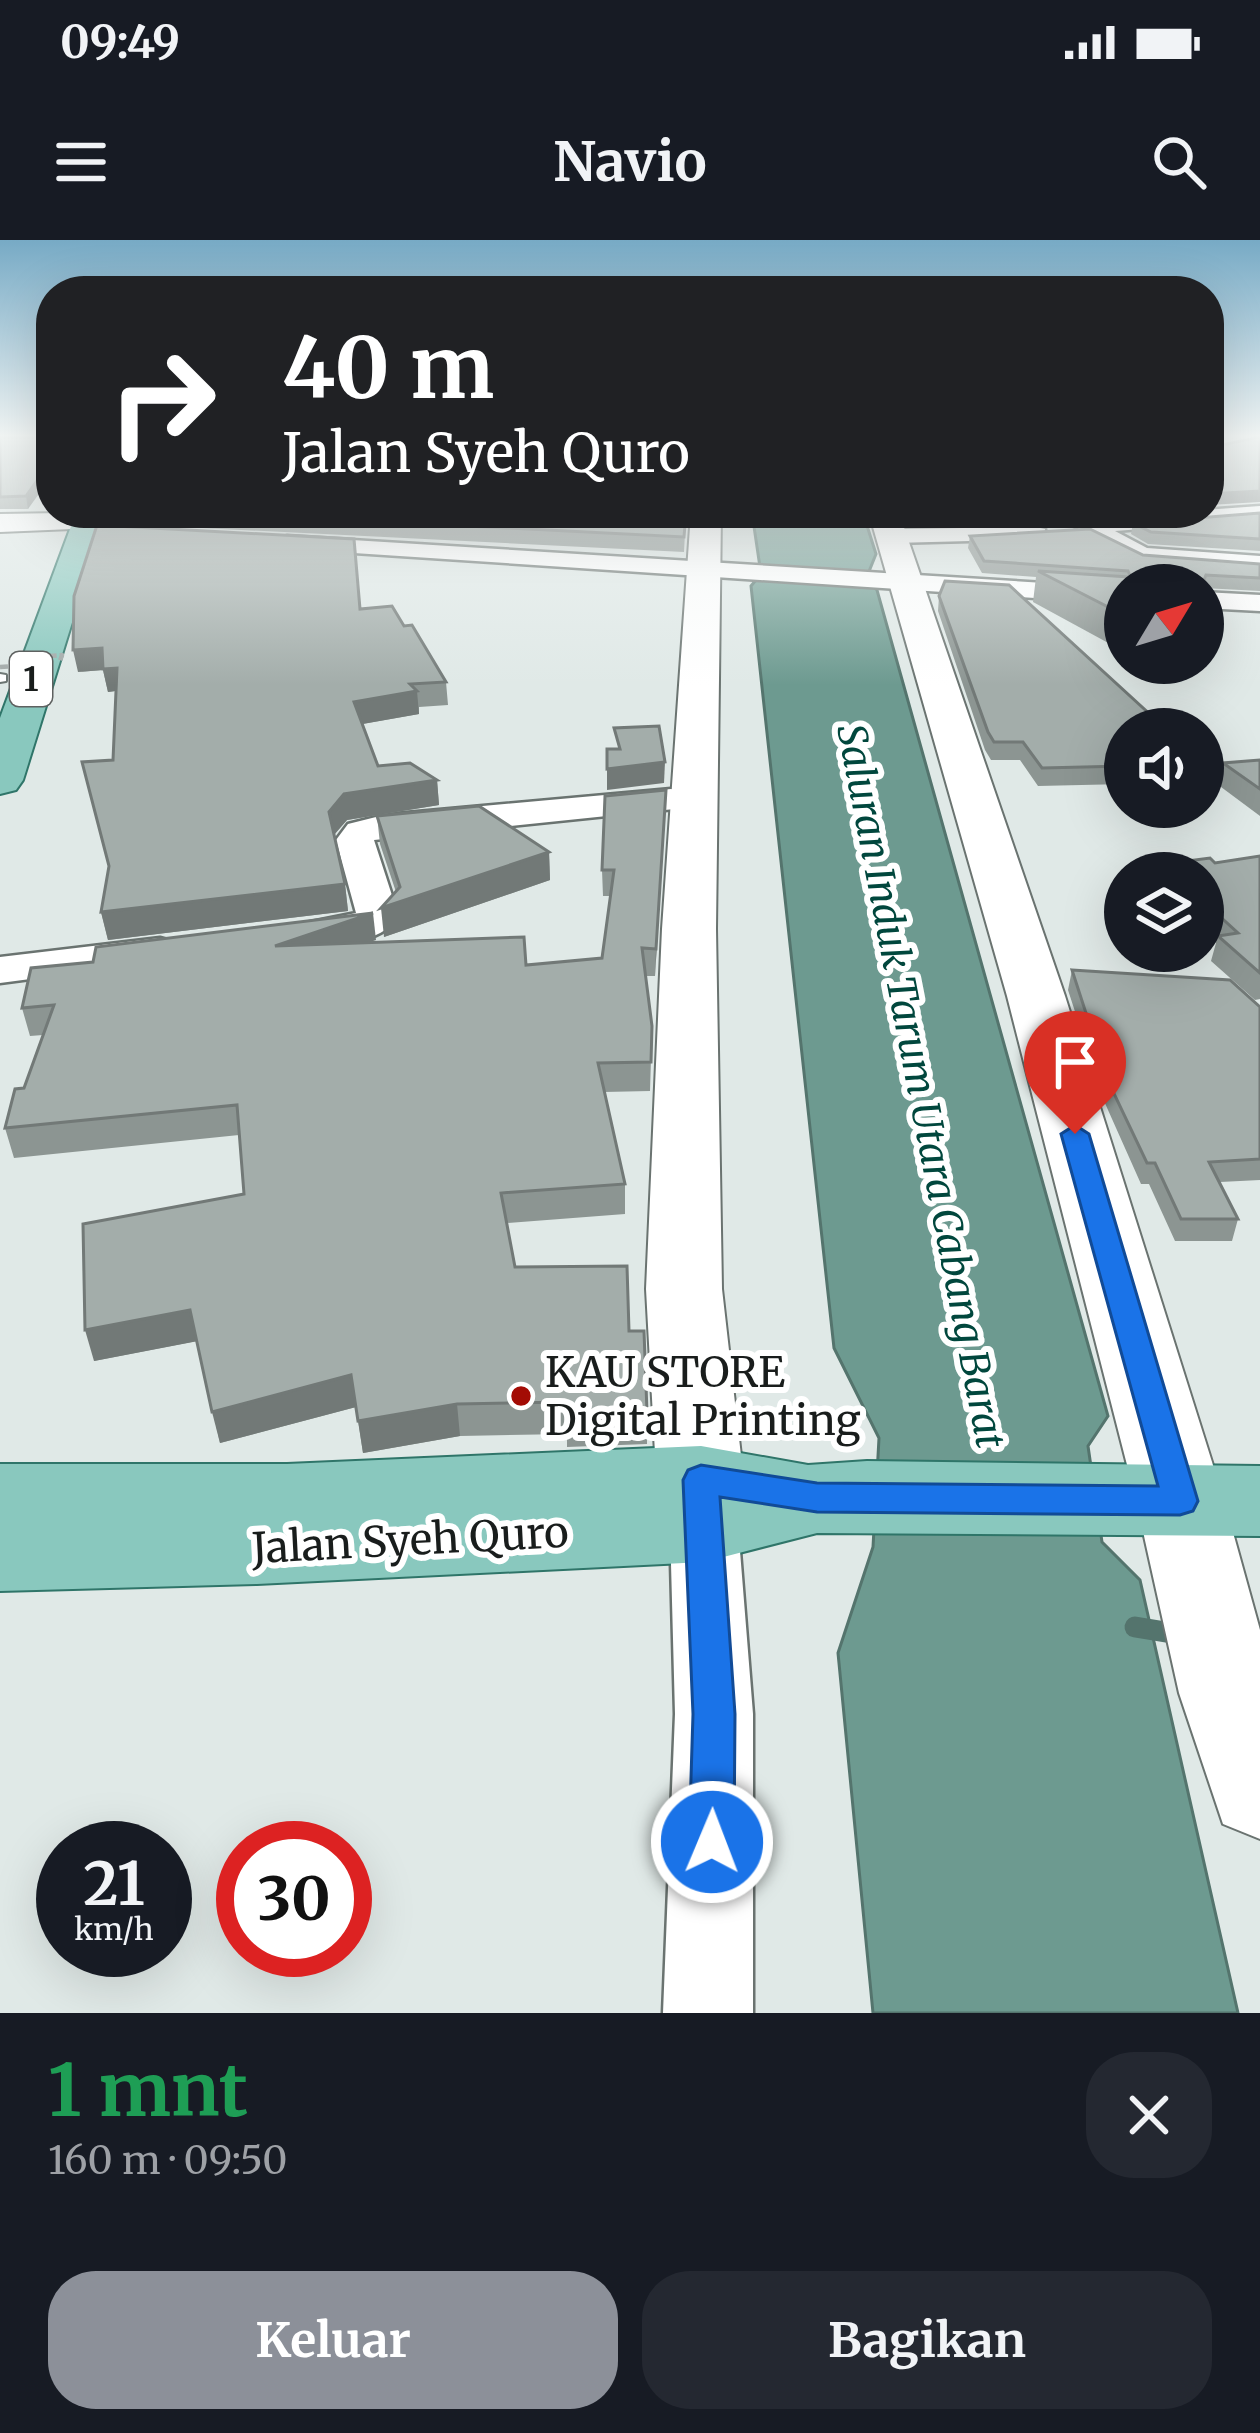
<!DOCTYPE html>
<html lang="id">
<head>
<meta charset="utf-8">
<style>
	:root { --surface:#171b24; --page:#242831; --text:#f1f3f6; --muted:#9ea1a6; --accent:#8c9099 }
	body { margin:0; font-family:Merriweather,serif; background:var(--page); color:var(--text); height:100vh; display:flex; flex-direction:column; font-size:45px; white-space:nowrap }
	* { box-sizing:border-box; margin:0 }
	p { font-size:39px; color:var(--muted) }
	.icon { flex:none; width:66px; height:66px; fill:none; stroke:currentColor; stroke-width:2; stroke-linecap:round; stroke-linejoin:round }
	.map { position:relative; height:1773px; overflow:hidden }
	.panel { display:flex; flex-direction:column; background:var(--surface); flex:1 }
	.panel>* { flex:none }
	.hud { position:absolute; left:36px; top:36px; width:1188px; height:252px; border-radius:48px; box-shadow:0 12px 48px #0002; background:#202124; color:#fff; overflow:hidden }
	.needle { width:78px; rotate:52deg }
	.controls { position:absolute; left:1104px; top:324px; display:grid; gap:24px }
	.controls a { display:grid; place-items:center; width:120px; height:120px; border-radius:50%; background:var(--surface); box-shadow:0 12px 48px #0002; font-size:60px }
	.speed { position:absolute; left:36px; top:1581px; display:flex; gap:24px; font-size:60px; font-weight:700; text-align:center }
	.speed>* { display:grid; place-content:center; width:156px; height:156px; border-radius:50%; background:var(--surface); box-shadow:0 12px 48px #0002; line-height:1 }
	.speed small { font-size:30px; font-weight:400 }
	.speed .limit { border:18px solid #d22; background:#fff; color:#111 }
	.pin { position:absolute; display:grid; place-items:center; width:102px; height:102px; color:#fff; margin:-123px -51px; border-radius:50% 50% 50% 0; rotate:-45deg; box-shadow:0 0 12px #0007 }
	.pin .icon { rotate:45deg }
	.me { position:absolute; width:132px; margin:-66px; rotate:1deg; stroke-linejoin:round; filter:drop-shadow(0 0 9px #0008) }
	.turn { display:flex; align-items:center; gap:42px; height:252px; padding:0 48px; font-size:54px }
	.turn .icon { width:156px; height:156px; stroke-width:2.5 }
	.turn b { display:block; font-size:84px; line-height:102px }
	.round { display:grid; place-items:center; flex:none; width:126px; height:126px; border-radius:48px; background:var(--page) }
	.head { display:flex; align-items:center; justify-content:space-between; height:204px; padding:0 48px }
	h1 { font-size:72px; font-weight:700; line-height:90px; color:#1e9e55 }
	.primary-button { display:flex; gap:24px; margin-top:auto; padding:24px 48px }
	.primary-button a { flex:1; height:138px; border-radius:48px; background:var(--accent); color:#fff; font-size:48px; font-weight:700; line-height:138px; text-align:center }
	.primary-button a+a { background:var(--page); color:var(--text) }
	.status { display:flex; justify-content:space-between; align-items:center; height:84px; padding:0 60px; background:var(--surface); direction:ltr }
	.status svg { height:33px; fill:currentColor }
	header { display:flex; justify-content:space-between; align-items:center; height:156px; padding:0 48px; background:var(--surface); font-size:54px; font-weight:700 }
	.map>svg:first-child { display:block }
	.water { fill:#6d9a90; stroke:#54746d; stroke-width:3 }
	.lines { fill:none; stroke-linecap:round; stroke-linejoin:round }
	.stream { stroke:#54746d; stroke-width:21 }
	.lane-casing { stroke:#6a7370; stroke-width:4 }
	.street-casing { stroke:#6a7370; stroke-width:5 }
	.secondary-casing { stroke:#6a7370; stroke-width:4 }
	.primary-casing { stroke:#2f7569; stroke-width:4 }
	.lane { fill:#fff; fill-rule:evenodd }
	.street { fill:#fff; fill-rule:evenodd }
	.secondary { fill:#fff; fill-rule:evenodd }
	.primary { fill:#89c8be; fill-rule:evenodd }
	.path-bridge { stroke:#a2a9a8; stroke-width:4.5; stroke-dasharray:8 3; stroke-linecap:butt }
	.wall { fill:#8c9592 }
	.shaded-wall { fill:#727977 }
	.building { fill:#a3adaa; stroke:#727977; stroke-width:3 }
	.route { fill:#1a73e8; stroke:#114b97; stroke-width:3 }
	.poi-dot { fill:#a30c05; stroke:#fff; stroke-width:4.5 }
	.labels { text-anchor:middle; stroke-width:12; stroke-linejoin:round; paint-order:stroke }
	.shield { fill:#fff; stroke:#5e6160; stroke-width:3 }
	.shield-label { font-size:33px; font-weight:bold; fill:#191d1c }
	.water-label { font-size:39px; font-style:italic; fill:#01473d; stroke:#fff }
	.near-poi-label { font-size:42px; fill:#191d1c; stroke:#fff; text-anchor:start }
	.near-street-label { font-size:42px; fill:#191d1c; stroke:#fff }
</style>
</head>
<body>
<div class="status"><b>09:49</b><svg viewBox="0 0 49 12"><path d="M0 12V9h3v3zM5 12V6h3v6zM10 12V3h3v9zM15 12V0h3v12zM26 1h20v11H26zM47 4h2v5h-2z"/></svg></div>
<header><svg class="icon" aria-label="menu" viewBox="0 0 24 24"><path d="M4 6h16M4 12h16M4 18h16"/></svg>Navio<svg class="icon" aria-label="search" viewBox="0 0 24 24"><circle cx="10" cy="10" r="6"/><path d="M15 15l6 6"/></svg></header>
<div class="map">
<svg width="1260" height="1773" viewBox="0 0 1260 1773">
	<rect width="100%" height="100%" fill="#e0e9e7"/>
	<polygon class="water" points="752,273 863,273 876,314 866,339 877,350 1108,1176 1088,1206 1102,1302 1140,1340 1238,1773 873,1773 838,1413 873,1307 879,1198 834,1108 751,346 761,334"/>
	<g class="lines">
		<polyline class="stream" points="1135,1387 1184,1395"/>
		<defs>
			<polygon id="lane" points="0,434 6,435 6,441 0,442"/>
			<g id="street">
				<polygon points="1260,266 1260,280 1115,291 1147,308 1260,316 1260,332 1132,320 1052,273 1082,273 1092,278"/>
				<polygon points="1036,287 1045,289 1045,299 893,303 881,296 893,289"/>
				<polygon points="287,296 1125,348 1125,364 278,308 275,303"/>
				<polygon points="1203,352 1260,355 1260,371 1203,368"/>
				<path d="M671,549l13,3 5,8 -5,8 -310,32 25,77c-19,27 -73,33 -103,26l-6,-9 6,-9 60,-12 -20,-73 12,-16 36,-9z"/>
				<polygon points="160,698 175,702 182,711 175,720 0,743 0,717"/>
				<polygon points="704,1258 728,1266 738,1286 753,1474 753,1773 663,1773 675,1474 670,1286 680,1266"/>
			</g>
			<g id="secondary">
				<polygon points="62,273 76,282 72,289 0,292 0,274"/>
				<polygon points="691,273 721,273 716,689 722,1049 749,1286 736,1312 704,1322 672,1312 659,1286 646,1049 662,689"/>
				<polygon points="869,273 899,273 1065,756 1224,1260 1260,1390 1260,1599 1223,1584 1179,1453 1136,1260 1007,756"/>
			</g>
			<g id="primary">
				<polygon points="76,273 106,273 23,540 16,550 0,554 0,478"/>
				<polygon points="701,1206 808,1225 867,1221 1260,1226 1260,1296 817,1293 704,1322 257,1344 0,1351 0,1224 287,1224"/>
			</g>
		</defs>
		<use href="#lane" class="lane-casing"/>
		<use href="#street" class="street-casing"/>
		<use href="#secondary" class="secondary-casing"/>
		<use href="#primary" class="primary-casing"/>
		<use href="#lane" class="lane"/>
		<use href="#street" class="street"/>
		<use href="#secondary" class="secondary"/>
		<use href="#primary" class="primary"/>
		<polyline class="path-bridge" points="0,427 48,424 50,416 62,415 60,421"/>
	</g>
	<g class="wall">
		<polygon points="0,197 51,197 28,269 0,269"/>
		<polygon points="121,273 417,273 409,278 417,283 425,282 417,273 686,273 684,312 123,284"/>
		<polygon points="948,273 1056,273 1054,281 955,285"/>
		<polygon points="1260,273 1260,311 1148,304 1131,294 1133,283"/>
		<polygon points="970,296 1143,315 1260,324 1260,351 1203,348 1203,345 1125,345 1125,405 1112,405 1033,362 1036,337 982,333 968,308"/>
		<polygon points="939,356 1125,489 1125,544 1038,546 1020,520 991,520 985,510 938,371"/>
		<polygon points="361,369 404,386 446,442 448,465 419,467 419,474 362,484 378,526 437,540 439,565 347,580 334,595 345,644 348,671 108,700 101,672 109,628 116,451 108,452 103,430 78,432"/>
		<polygon points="1260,520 1260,576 1217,544 1223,523"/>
		<polygon points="666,550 655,736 646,736 652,786 650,851 604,852 625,944 625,974 507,983 515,1027 629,1091 647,1172 647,1204 567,1207 567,1194 460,1196 363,1213 356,1167 220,1203 197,1101 94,1121 244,954 239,895 14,918 5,888 24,848 43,795 30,796 22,768 376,700 369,702 526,725 602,718 611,656 603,656 602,630"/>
		<polygon points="377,576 549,612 550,640 384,697 396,652 380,604"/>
		<polygon points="1260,616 1260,759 1255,760 1211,721 1216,703 1203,691 1203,633 1161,633 1163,624 1215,623"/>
		<polygon points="1072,730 1260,767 1260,940 1220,942 1238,979 1232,1001 1175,1001 1149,944 1141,944 1104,861 1068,750"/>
	</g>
	<g class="shaded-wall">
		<polygon points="51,221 51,237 28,269 26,256"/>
		<polygon points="1260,251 1260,262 1209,265 1209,254"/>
		<polygon points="102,408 117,428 122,450 108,452 103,430 78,432 73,410"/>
		<polygon points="417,451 419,474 357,485 354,462"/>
		<polygon points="665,522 664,543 607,550 607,529"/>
		<polygon points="437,540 439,565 347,580 332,597 329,572 344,554"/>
		<polygon points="666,550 665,574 655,736 656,709"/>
		<polygon points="549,612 550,640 384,697 381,668"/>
		<polygon points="345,644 348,671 108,700 101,672"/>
		<polygon points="373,673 376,700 280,733 275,706"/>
		<polygon points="190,1070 198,1101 94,1121 85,1090"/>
		<polygon points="351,1135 356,1167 220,1203 212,1172"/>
		<polygon points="457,1164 460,1196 363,1213 358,1181"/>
	</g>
	<g class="building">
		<polygon points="0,197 49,197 46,206 51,206 51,221 26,256 0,257"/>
		<polygon points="1260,197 1260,251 1209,254 1209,205 1212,207"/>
		<polygon points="213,273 406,273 406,276 417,283 588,273 686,273 684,297"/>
		<polygon points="1260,273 1260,299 1151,292 1133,283"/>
		<polygon points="97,285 354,299 360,369 392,366 404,386 412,385 446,442 410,444 417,451 354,462 378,526 410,523 437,540 344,554 329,572 345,644 101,672 109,626 82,522 113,520 117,428 103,429 102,408 73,410 74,356"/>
		<polygon points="1090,289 1143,315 1260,324 1260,338 1206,335 1202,345 1187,345 1135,341 1131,338 1128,331 984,321 970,296"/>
		<polygon points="1038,331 1129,337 1140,345 1125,345 1125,372 1118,372"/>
		<polygon points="945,341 1009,345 1166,489 1125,489 1125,526 1042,528 1023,502 994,502 988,492 939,356"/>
		<polygon points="659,486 665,522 607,529 607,509 620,509 614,488"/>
		<polygon points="1260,520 1260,549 1223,523"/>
		<polygon points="666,550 656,709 642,708 652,786 651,822 598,823 625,944 501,953 515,1027 627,1026 629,1091 644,1091 647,1172 566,1176 566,1162 457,1164 358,1181 351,1135 212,1172 190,1070 85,1090 83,984 244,954 237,865 5,888 15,849 24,848 54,765 22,768 31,728 93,722 96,707 373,673 275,706 524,697 526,725 602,718 614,630 602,630 605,556"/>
		<polygon points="479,566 549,612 381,668 400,647 377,576"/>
		<polygon points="1260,616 1260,733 1218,696 1238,693 1203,661 1203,633 1172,633 1163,624 1210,618 1215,623"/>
		<polygon points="1072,730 1230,740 1260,767 1260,919 1209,922 1238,979 1181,979 1155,923 1147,923 1108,841"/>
	</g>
	<linearGradient id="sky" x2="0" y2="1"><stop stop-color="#77aac5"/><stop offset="0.44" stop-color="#f1f5f4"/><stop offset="1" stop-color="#f1f5f4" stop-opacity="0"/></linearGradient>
	<rect width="1260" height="445" fill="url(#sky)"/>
	<polygon class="route" points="1075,885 1089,894 1198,1261 1193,1271 1180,1275 817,1272 720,1257 735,1474 734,1602 727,1618 712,1624 696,1618 689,1602 693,1474 683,1240 688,1230 701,1225 817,1243 1158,1246 1061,894"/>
	<circle class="poi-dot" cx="521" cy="1156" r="12"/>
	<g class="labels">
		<rect class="shield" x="10" y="412" width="42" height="54" rx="9"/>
		<g class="shield-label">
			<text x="31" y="451">1</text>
		</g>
		<g class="water-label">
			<text transform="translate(921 846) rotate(79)" y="14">Saluran Induk Tarum Utara Cabang Barat</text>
		</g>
		<g class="near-poi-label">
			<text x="545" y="1147">KAU STORE<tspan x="545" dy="48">Digital Printing</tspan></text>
		</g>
		<g class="near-street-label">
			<text transform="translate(410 1300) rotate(-3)" y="15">Jalan Syeh Quro</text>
		</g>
	</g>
</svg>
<div class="controls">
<a><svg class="needle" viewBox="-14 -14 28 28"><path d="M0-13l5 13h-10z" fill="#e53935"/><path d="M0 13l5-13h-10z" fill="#9ea1a6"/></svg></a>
<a><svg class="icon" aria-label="sound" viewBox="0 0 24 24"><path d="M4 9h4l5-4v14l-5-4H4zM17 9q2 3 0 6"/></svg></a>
<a><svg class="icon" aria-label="layers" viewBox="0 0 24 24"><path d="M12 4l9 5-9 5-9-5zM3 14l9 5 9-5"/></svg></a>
</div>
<div class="speed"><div>21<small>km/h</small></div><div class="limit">30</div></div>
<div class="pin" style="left:1075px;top:894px;background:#d93025"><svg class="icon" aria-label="arrive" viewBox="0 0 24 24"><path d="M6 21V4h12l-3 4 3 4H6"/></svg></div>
<svg class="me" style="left:712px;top:1602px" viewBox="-20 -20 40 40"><circle r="17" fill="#1a73e8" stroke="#fff" stroke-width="3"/><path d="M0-11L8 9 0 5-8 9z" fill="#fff"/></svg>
<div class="hud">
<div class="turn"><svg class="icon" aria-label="right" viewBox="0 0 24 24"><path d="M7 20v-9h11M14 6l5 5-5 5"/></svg><div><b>40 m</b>Jalan Syeh Quro</div></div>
</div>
</div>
<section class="panel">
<div class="head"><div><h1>1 mnt</h1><p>160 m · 09:50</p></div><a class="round"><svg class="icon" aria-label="close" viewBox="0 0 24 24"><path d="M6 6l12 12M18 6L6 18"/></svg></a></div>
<div class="primary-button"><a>Keluar</a><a>Bagikan</a></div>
</section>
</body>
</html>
